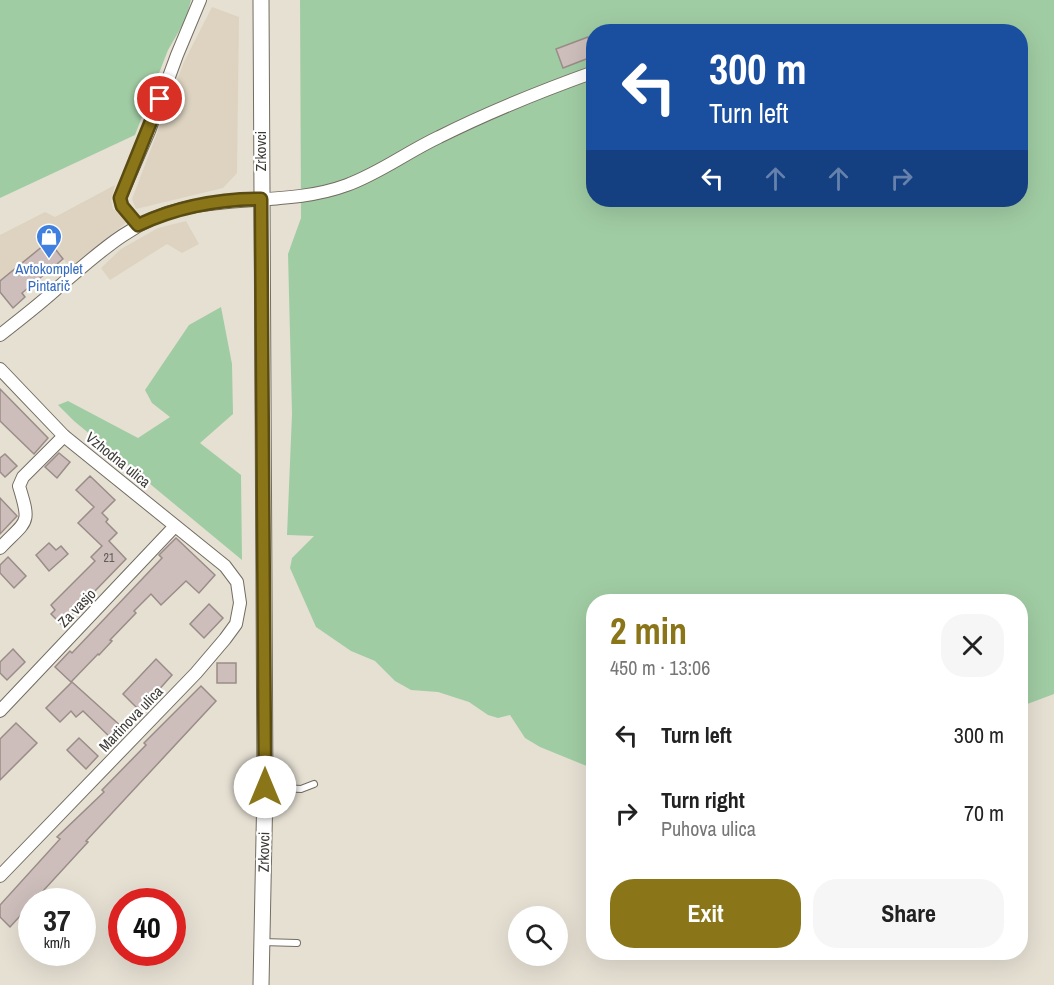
<!DOCTYPE html>
<html lang="en">
<head>
<meta charset="utf-8">
<style>
	:root { --surface:#fff; --page:#f6f6f6; --text:#222; --muted:#767676; --accent:#8a7519 }
	body { margin:0; font-family:"Archivo Narrow",sans-serif; background:var(--page); color:var(--text); height:100vh; display:flex; flex-direction:column; font-size:22px; white-space:nowrap }
	* { box-sizing:border-box; margin:0 }
	p { font-size:20px; color:var(--muted) }
	.icon { flex:none; width:33px; height:33px; fill:none; stroke:currentColor; stroke-width:2; stroke-linecap:round; stroke-linejoin:round }
	.map { position:relative; flex:1; overflow:hidden }
	.drawer { position:absolute; left:586px; top:594px; width:442px; height:366px; display:flex; flex-direction:column; background:var(--surface); border-radius:24px; box-shadow:0 6px 24px #0002 }
	.drawer>* { flex:none }
	.banner { position:absolute; left:586px; top:24px; width:442px; height:183px; border-radius:24px; box-shadow:0 6px 24px #0002; background:#1a4fa0; color:#fff; overflow:hidden }
	.buttons { position:absolute; left:508px; top:906px; display:grid; gap:12px }
	.buttons a { display:grid; place-items:center; width:60px; height:60px; border-radius:50%; background:var(--surface); box-shadow:0 6px 24px #0002; font-size:30px }
	.speed { position:absolute; left:18px; top:888px; display:flex; gap:12px; font-size:30px; font-weight:700; text-align:center }
	.speed>* { display:grid; place-content:center; width:78px; height:78px; border-radius:50%; background:var(--surface); box-shadow:0 6px 24px #0002; line-height:1 }
	.speed small { font-size:15px; font-weight:400 }
	.speed .limit { border:9px solid #d22; background:#fff; color:#111 }
	.pin { position:absolute; display:grid; place-items:center; width:51px; height:51px; color:#fff; margin:-26px; border:3px solid #fff; border-radius:50%; box-shadow:0 2px 6px #0007 }
	.me { position:absolute; width:66px; margin:-33px; rotate:0deg; stroke-linejoin:round; filter:drop-shadow(0 0 4px #0008) }
	.turn { display:flex; align-items:center; gap:21px; height:126px; padding:0 24px; font-size:27px }
	.turn .icon { width:78px; height:78px; stroke-width:2.5 }
	.turn b { display:block; font-size:42px; line-height:51px }
	.lanes { display:flex; align-items:center; height:57px; padding:0 24px; background:#0003; justify-content:center; gap:30px; direction:ltr }
	.lanes .off { opacity:.35 }
	.round { display:grid; place-items:center; flex:none; width:63px; height:63px; border-radius:24px; background:var(--page) }
	.overview { display:flex; align-items:center; justify-content:space-between; height:102px; padding:0 24px }
	h1 { font-size:36px; font-weight:800; line-height:45px; color:var(--accent) }
	.button { display:flex; gap:12px; margin-top:auto; padding:12px 24px }
	.button a { flex:1; height:69px; border-radius:24px; background:var(--accent); color:#fff; font-size:24px; font-weight:800; line-height:69px; text-align:center }
	.button a+a { background:var(--page); color:var(--text) }
	ul { padding:0; list-style:none }
	li { display:flex; align-items:center; gap:18px; height:78px; padding:0 24px }
	li div { flex:1 }
	li b { display:block; font-size:22px }
	li em { font-style:normal }
	.map>svg:first-child { display:block }
	.built { fill:#ddd3c0 }
	.green { fill:#a0cca3; fill-rule:evenodd }
	.building { fill:#cdbebb; stroke:#9a8c88; stroke-width:1.5 }
	.lines { fill:none; stroke-linecap:round; stroke-linejoin:round }
	.service-casing { stroke:#736d62; stroke-width:8 }
	.minor-casing { stroke:#736d62; stroke-width:14 }
	.tertiary-casing { stroke:#736d62; stroke-width:17 }
	.service { stroke:#fff; stroke-width:6 }
	.minor { stroke:#fff; stroke-width:12 }
	.tertiary { stroke:#fff; stroke-width:15 }
	.route-casing { stroke:#5a4c10; stroke-width:15 }
	.route { stroke:#8a7519; stroke-width:10 }
	.labels { text-anchor:middle; stroke-width:4.5; stroke-linejoin:round; paint-order:stroke }
	.number-label { font-size:12px; fill:#615c57 }
	.street-label { font-size:15px; fill:#3d3b36; stroke:#fff }
	.shop-label { font-size:15px; fill:#366cbe; stroke:#fff }
</style>
</head>
<body>
<div class="map">
<svg width="1054" height="985" viewBox="0 0 1054 985">
	<rect width="100%" height="100%" fill="#e6e0d3"/>
	<g class="built">
		<polygon points="212,7 239,17 237,173 223,188 136,209 132,199 151,149 184,62"/>
		<polygon points="115,185 111,200 113,209 128,221 71,268 49,242 0,281 0,235 45,212 55,217"/>
		<polygon points="186,221 199,244 182,253 167,244 110,280 101,268 121,249 158,228"/>
	</g>
	<g class="green">
		<polygon points="0,0 191,0 186,19 168,50 135,135 0,198"/>
		<path d="M300,0h754v694l-32,12v-104h-428v167l-54,-22 -15,-9 -15,-23 -12,3 -10,-3 -19,-13 -31,-10 -27,-2 -16,-9 -20,-20 -24,-10 -35,-24 -26,-59 2,-10 22,-22 -27,-1 5,-121 -4,-160 13,-36zM594,32h428v168h-428z"/>
		<polygon points="221,307 232,364 233,414 200,443 241,475 242,560 74,421 58,405 68,401 138,438 170,417 152,403 145,390 189,325"/>
	</g>
	<g class="building">
		<polygon points="588,37 594,56 563,68 556,49"/>
		<polygon points="49,241 63,259 22,293 25,297 13,308 0,292 0,281"/>
		<polygon points="0,389 48,438 34,454 0,421"/>
		<polygon points="59,453 70,462 57,478 45,467"/>
		<polygon points="5,454 17,466 5,477 0,472 0,458"/>
		<polygon points="90,476 115,500 102,513 108,519 106,522 117,533 109,541 126,559 62,625 51,614 55,610 51,605 95,561 91,557 102,546 78,523 94,507 76,490"/>
		<polygon points="0,498 17,516 0,534"/>
		<polygon points="176,538 215,575 199,593 186,581 161,605 151,594 134,611 136,613 110,640 112,641 99,655 98,654 71,682 55,667 70,651 72,653 162,558 159,555"/>
		<polygon points="49,543 56,550 61,546 68,554 49,571 36,555"/>
		<polygon points="8,557 26,576 14,588 0,573 0,565"/>
		<polygon points="209,604 223,618 204,638 190,624"/>
		<polygon points="13,649 25,662 7,680 0,673 0,662"/>
		<polygon points="156,659 172,675 140,711 123,694"/>
		<rect x="217" y="663" width="19" height="20"/>
		<polygon points="72,682 123,728 112,739 83,711 76,717 71,711 60,722 46,708"/>
		<polygon points="201,686 216,701 86,841 88,842 10,927 0,917 0,905 60,839 57,837 104,792 102,790 146,745 144,743"/>
		<polygon points="16,723 37,743 0,780 0,739"/>
		<polygon points="79,738 98,756 86,769 67,750"/>
	</g>
	<g class="lines">
		<defs>
			<g id="service">
				<polyline points="265,787 301,789 314,784"/>
				<polyline points="262,942 297,943"/>
			</g>
			<g id="minor">
				<polyline points="138,225 122,206 120,198 149,131 177,55 200,0"/>
				<path d="M0,335c18,-14 36,-28 53,-43 40,-34 79,-73 132,-84 54,-12 111,-4 162,-23 33,-12 60,-33 92,-48 50,-25 102,-46 155,-65"/>
				<polyline points="0,369 64,436 225,566 237,582 240,603 236,624 225,639 196,673 0,876"/>
				<path d="M0,548c28,-29 31,-23 19,-62l4,-9 41,-41"/>
				<polyline points="0,711 175,526"/>
			</g>
			<polyline id="tertiary" points="261,0 265,787 261,985"/>
		</defs>
		<use href="#service" class="service-casing"/>
		<use href="#minor" class="minor-casing"/>
		<use href="#tertiary" class="tertiary-casing"/>
		<use href="#service" class="service"/>
		<use href="#minor" class="minor"/>
		<use href="#tertiary" class="tertiary"/>
	</g>
	<g class="lines">
		<defs>
			<path id="route" d="M160,99l-40,99 2,8 16,19c39,-18 80,-26 123,-26l4,588"/>
		</defs>
		<use href="#route" class="route-casing"/>
		<use href="#route" class="route"/>
	</g>
	<defs>
		<symbol id="shop-pin" viewBox="-11 -11 22 30"><path d="M0 17L-7.5 6A9.5 9.5 0 1 1 7.5 6Z" fill="#3f7fe0" stroke="#fff"/><path d="M-5-2.5h2.3a2.7 3.5 0 0 1 5.4 0H5L5.5 6h-11ZM-1.5-2.5h3a1.5 2.3 0 0 0-3 0Z" fill="#fff"/></symbol>
	</defs>
	<g fill-rule="evenodd">
		<use href="#shop-pin" x="34" y="222" width="30" height="40"/>
	</g>
	<g class="labels">
		<g class="number-label">
			<text x="109" y="562">21</text>
		</g>
		<g class="street-label">
			<text transform="translate(261 151) rotate(-90)" y="5">Zrkovci</text>
			<text transform="translate(118 460) rotate(39)" y="5">Vzhodna ulica</text>
			<text transform="translate(77 608) rotate(-46)" y="5">Za vasjo</text>
			<text transform="translate(131 719) rotate(-46)" y="5">Martinova ulica</text>
			<text transform="translate(264 852) rotate(-89)" y="5">Zrkovci</text>
		</g>
		<g class="shop-label">
			<text x="49" y="274">Avtokomplet<tspan x="49" dy="17">Pintarič</tspan></text>
		</g>
	</g>
</svg>
<div class="buttons">
<a><svg class="icon" aria-label="search" viewBox="0 0 24 24"><circle cx="10" cy="10" r="6"/><path d="M15 15l6 6"/></svg></a>
</div>
<div class="speed"><div>37<small>km/h</small></div><div class="limit">40</div></div>
<div class="pin" style="left:160px;top:99px;background:#d93025"><svg class="icon" aria-label="arrive" viewBox="0 0 24 24"><path d="M6 21V4h12l-3 4 3 4H6"/></svg></div>
<svg class="me" style="left:265px;top:787px" viewBox="-20 -20 40 40"><circle r="19" fill="#fff"/><path d="M0-13L10 11 0 6-10 11z" fill="#8a7519"/></svg>
<div class="banner">
<div class="turn"><svg class="icon" aria-label="left" viewBox="0 0 24 24"><path d="M17 20v-9H6M10 6l-5 5 5 5"/></svg><div><b>300 m</b>Turn left</div></div>
<div class="lanes"><svg class="icon" aria-label="left" viewBox="0 0 24 24"><path d="M17 20v-9H6M10 6l-5 5 5 5"/></svg><svg class="icon off" aria-label="ahead" viewBox="0 0 24 24"><path d="M12 20V5M6 11l6-6 6 6"/></svg><svg class="icon off" aria-label="ahead" viewBox="0 0 24 24"><path d="M12 20V5M6 11l6-6 6 6"/></svg><svg class="icon off" aria-label="right" viewBox="0 0 24 24"><path d="M7 20v-9h11M14 6l5 5-5 5"/></svg></div>
</div>
<section class="drawer">
<div class="overview"><div><h1>2 min</h1><p>450 m · 13:06</p></div><a class="round"><svg class="icon" aria-label="close" viewBox="0 0 24 24"><path d="M6 6l12 12M18 6L6 18"/></svg></a></div>
<ul>
<li><svg class="icon" aria-label="left" viewBox="0 0 24 24"><path d="M17 20v-9H6M10 6l-5 5 5 5"/></svg><div><b>Turn left</b></div><em>300 m</em></li>
<li><svg class="icon" aria-label="right" viewBox="0 0 24 24"><path d="M7 20v-9h11M14 6l5 5-5 5"/></svg><div><b>Turn right</b><p>Puhova ulica</p></div><em>70 m</em></li>
</ul>
<div class="button"><a>Exit</a><a>Share</a></div>
</section>
</div>
</body>
</html>
